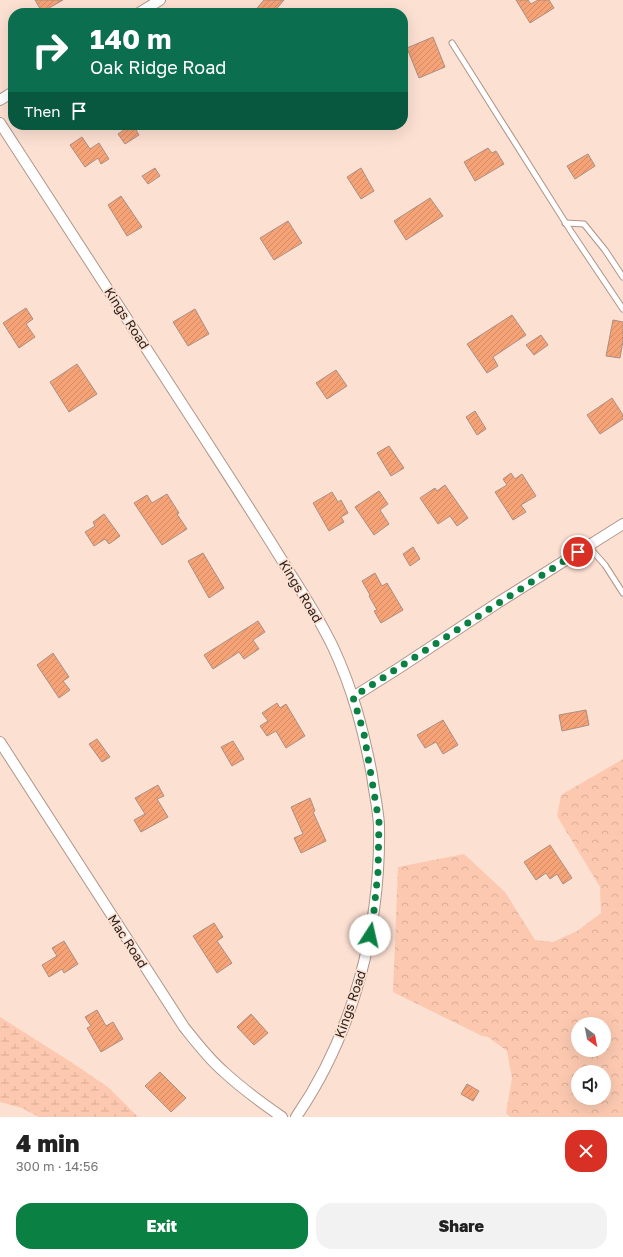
<!DOCTYPE html>
<html lang="en">
<head>
<meta charset="utf-8">
<style>
	:root { --surface:#fff; --page:#f2f2f2; --text:#222; --muted:#767676; --accent:#0b8043 }
	body { margin:0; font-family:"Golos Text",sans-serif; background:var(--page); color:var(--text); height:100vh; display:flex; flex-direction:column; font-size:15px; white-space:nowrap }
	* { box-sizing:border-box; margin:0 }
	p { font-size:13px; color:var(--muted) }
	.icon { flex:none; width:22px; height:22px; fill:none; stroke:currentColor; stroke-width:2; stroke-linecap:round; stroke-linejoin:round }
	.map { position:relative; height:1117px; overflow:hidden }
	.side { display:flex; flex-direction:column; background:var(--surface); flex:1 }
	.side>* { flex:none }
	.guide { position:absolute; left:8px; top:8px; width:400px; height:122px; border-radius:16px; box-shadow:0 4px 16px #0002; background:#0b6e4f; color:#fff; overflow:hidden }
	.needle { width:26px; rotate:148deg }
	.tools { position:absolute; left:571px; top:1017px; display:grid; gap:8px }
	.tools a { display:grid; place-items:center; width:40px; height:40px; border-radius:50%; background:var(--surface); box-shadow:0 4px 16px #0002; font-size:20px }
	.pin { position:absolute; display:grid; place-items:center; width:34px; height:34px; color:#fff; margin:-17px; border:2px solid #fff; border-radius:50%; box-shadow:0 1px 4px #0007 }
	.me { position:absolute; width:44px; margin:-22px; rotate:10deg; stroke-linejoin:round; filter:drop-shadow(0 0 3px #0008) }
	.turn { display:flex; align-items:center; gap:14px; height:84px; padding:0 16px; font-size:18px }
	.turn .icon { width:52px; height:52px; stroke-width:2.5 }
	.turn b { display:block; font-size:28px; line-height:34px }
	.then { display:flex; align-items:center; height:38px; padding:0 16px; background:#0003; gap:8px; font-size:15px }
	.round { display:grid; place-items:center; flex:none; width:42px; height:42px; border-radius:16px; background:var(--page) }
	.overview { display:flex; align-items:center; justify-content:space-between; height:68px; padding:0 16px }
	h1 { font-size:24px; font-weight:800; line-height:30px }
	.button { display:flex; gap:8px; margin-top:auto; padding:8px 16px }
	.button a { flex:1; height:46px; border-radius:16px; background:var(--accent); color:#fff; font-size:16px; font-weight:800; line-height:46px; text-align:center }
	.button a+a { background:var(--page); color:var(--text) }
	.map>svg:first-child { display:block }
	.forest { fill:url(#forest-crowns); fill-rule:evenodd }
	.wetland { fill:url(#wetland-marsh) }
	.building { fill:url(#building-hatch); stroke:#aa9083 }
	.lines { fill:none; stroke-linecap:round; stroke-linejoin:round }
	.lane-casing { stroke:#af9589; stroke-width:7 }
	.street-casing { stroke:#af9589; stroke-width:12 }
	.lane { stroke:#fff; stroke-width:5 }
	.street { stroke:#fff; stroke-width:10 }
	.route { stroke:#0b8043; stroke-width:7; stroke-dasharray:0 12.6 }
	.labels { text-anchor:middle; stroke-width:3.5; stroke-linejoin:round; paint-order:stroke }
	.street-label { font-size:13px; fill:#281e19; stroke:#fce0d2 }
</style>
</head>
<body>
<div class="map">
<svg width="623" height="1117" viewBox="0 0 623 1117">
	<defs>
		<pattern id="forest-crowns" width="20" height="18" patternUnits="userSpaceOnUse"><rect width="20" height="18" fill="#fcc9b0"/><path d="M2 6a3 3 0 1 1 6 0M12 15a3 3 0 1 1 6 0" fill="none" stroke="#d8ac97"/></pattern>
		<pattern id="wetland-marsh" width="20" height="14" patternUnits="userSpaceOnUse"><rect width="20" height="14" fill="#fcc9b0"/><path d="M1 5h8M5 5V1M11 12h8M15 12V8" fill="none" stroke="#d8ac97"/></pattern>
		<pattern id="building-hatch" width="6" height="6" patternUnits="userSpaceOnUse"><rect width="6" height="6" fill="#f6a277"/><path d="M-1 1l2-2M0 6l6-6M5 7l2-2" fill="none" stroke="#d38b66"/></pattern>
	</defs>
	<rect width="100%" height="100%" fill="#fce0d2"/>
	<path class="forest" d="M623,759v358h-113l-4,-4 6,-35 -5,-27 -19,-14 -6,-1 -89,-44 5,-125 66,-13 41,38 30,48 18,2 24,-11 24,-18 -1,-26 -43,-71 4,-21zM578,1024h26v26h-26zM578,1072h26v26h-26z"/>
	<polygon class="wetland" points="0,1017 74,1064 109,1088 138,1117 39,1117 22,1108 0,1102"/>
	<g class="building">
		<polygon points="35,0 63,0 42,12"/>
		<polygon points="264,0 284,0 273,13 253,13"/>
		<polygon points="516,0 528,0 531,4 538,0 549,0 554,8 530,23"/>
		<polygon points="433,37 445,67 419,78 407,48"/>
		<polygon points="131,125 133,125 139,135 125,144 118,134"/>
		<polygon points="82,137 90,149 99,143 109,159 101,164 98,158 85,167 70,145"/>
		<polygon points="488,148 492,153 496,151 504,164 475,181 464,162"/>
		<polygon points="588,154 595,166 575,179 567,166"/>
		<polygon points="155,168 160,176 148,184 142,176"/>
		<polygon points="361,168 374,191 361,199 347,177"/>
		<polygon points="121,196 142,227 127,236 108,205"/>
		<polygon points="430,198 443,216 406,240 394,221"/>
		<polygon points="288,221 302,243 274,260 260,238"/>
		<polygon points="26,308 33,319 26,324 35,337 19,348 3,323"/>
		<polygon points="195,309 209,334 188,346 173,322"/>
		<polygon points="512,315 526,335 493,357 498,366 487,373 467,344"/>
		<polygon points="613,320 623,322 623,341 620,358 606,356"/>
		<polygon points="541,335 548,345 534,355 526,345"/>
		<polygon points="77,364 97,394 69,412 50,382"/>
		<polygon points="336,370 347,386 327,399 316,383"/>
		<polygon points="612,398 623,415 623,419 600,434 587,415"/>
		<polygon points="475,411 486,429 477,435 466,417"/>
		<polygon points="389,446 404,468 391,476 377,453"/>
		<polygon points="511,473 515,479 522,474 536,496 521,505 526,512 513,520 495,492 507,485 503,479"/>
		<polygon points="445,485 468,518 457,526 450,516 438,524 420,498 435,488 437,491"/>
		<polygon points="379,491 388,504 380,510 389,524 374,535 355,507"/>
		<polygon points="332,492 338,502 341,500 348,513 341,517 344,522 329,531 313,503"/>
		<polygon points="167,494 179,513 177,514 187,529 162,545 134,503 147,495 152,503"/>
		<polygon points="104,514 120,536 109,544 105,539 94,546 85,532 95,526 93,522"/>
		<polygon points="413,547 420,559 410,566 403,554"/>
		<polygon points="203,553 224,588 209,598 188,561"/>
		<polygon points="375,573 382,586 387,583 403,610 381,623 374,611 377,610 369,596 370,595 362,581"/>
		<polygon points="258,621 265,632 253,640 259,649 244,659 239,652 213,669 204,655"/>
		<polygon points="53,653 69,677 63,681 70,690 59,698 37,665"/>
		<polygon points="277,703 280,708 286,704 305,736 286,748 276,731 267,736 260,726 268,721 262,713"/>
		<polygon points="586,710 589,725 562,731 559,715"/>
		<polygon points="443,720 458,745 443,754 436,742 425,748 417,735"/>
		<polygon points="97,739 110,757 102,762 89,744"/>
		<polygon points="233,741 244,759 232,766 221,747"/>
		<polygon points="158,785 164,796 157,799 168,817 141,832 134,820 145,814 135,798"/>
		<polygon points="310,798 315,811 313,812 326,841 301,853 294,838 303,834 291,807"/>
		<polygon points="550,845 572,878 563,884 557,874 550,879 546,873 536,880 524,862"/>
		<polygon points="214,923 223,937 217,941 232,963 217,973 193,936"/>
		<polygon points="64,941 78,964 64,973 62,969 49,977 42,965 57,956 52,948"/>
		<polygon points="97,1010 106,1026 113,1022 123,1039 101,1052 87,1028 91,1026 85,1017"/>
		<polygon points="251,1014 268,1033 254,1045 237,1027"/>
		<polygon points="160,1072 186,1098 171,1112 145,1086"/>
		<polygon points="467,1084 479,1091 473,1101 461,1094"/>
	</g>
	<g class="lines">
		<defs>
			<g id="lane">
				<polyline points="452,43 572,233 623,309"/>
				<polyline points="565,223 584,224 605,250 623,277"/>
				<polyline points="588,546 605,565 623,593"/>
			</g>
			<g id="street">
				<polyline points="139,13 160,0"/>
				<polyline points="0,100 13,92"/>
				<path d="M0,123c67,103 134,206 201,310 29,45 59,91 87,137 16,25 32,50 45,77 20,43 30,82 39,128 2,17 6,33 7,50 2,101 -25,208 -83,292"/>
				<polyline points="353,697 399,668 499,602 623,524"/>
				<path d="M0,742l184,285c12,15 24,31 39,44 18,17 39,32 59,46"/>
			</g>
		</defs>
		<use href="#lane" class="lane-casing"/>
		<use href="#street" class="street-casing"/>
		<use href="#lane" class="lane"/>
		<use href="#street" class="street"/>
	</g>
	<g class="lines">
		<polyline class="route" points="370,935 373,920 378,872 379,822 364,734 353,697 578,552"/>
	</g>
	<g class="labels">
		<g class="street-label">
			<text transform="translate(127 318) rotate(57)" y="5">Kings Road</text>
			<text transform="translate(301 591) rotate(59)" y="5">Kings Road</text>
			<text transform="translate(128 941) rotate(57)" y="5">Mac Road</text>
			<text transform="translate(350 1004) rotate(-71)" y="5">Kings Road</text>
		</g>
	</g>
</svg>
<div class="tools">
<a><svg class="needle" viewBox="-14 -14 28 28"><path d="M0-13l5 13h-10z" fill="#e53935"/><path d="M0 13l5-13h-10z" fill="#767676"/></svg></a>
<a><svg class="icon" aria-label="sound" viewBox="0 0 24 24"><path d="M4 9h4l5-4v14l-5-4H4zM17 9q2 3 0 6"/></svg></a>
</div>
<div class="pin" style="left:578px;top:552px;background:#d93025"><svg class="icon" aria-label="arrive" viewBox="0 0 24 24"><path d="M6 21V4h12l-3 4 3 4H6"/></svg></div>
<svg class="me" style="left:370px;top:935px" viewBox="-20 -20 40 40"><circle r="19" fill="#fff"/><path d="M0-13L10 11 0 6-10 11z" fill="#0b8043"/></svg>
<div class="guide">
<div class="turn"><svg class="icon" aria-label="right" viewBox="0 0 24 24"><path d="M7 20v-9h11M14 6l5 5-5 5"/></svg><div><b>140 m</b>Oak Ridge Road</div></div>
<div class="then">Then<svg class="icon" aria-label="arrive" viewBox="0 0 24 24"><path d="M6 21V4h12l-3 4 3 4H6"/></svg></div>
</div>
</div>
<section class="side">
<div class="overview"><div><h1>4 min</h1><p>300 m · 14:56</p></div><a class="round" style="background:#d93025;color:#fff"><svg class="icon" aria-label="close" viewBox="0 0 24 24"><path d="M6 6l12 12M18 6L6 18"/></svg></a></div>
<div class="button"><a>Exit</a><a>Share</a></div>
</section>
</body>
</html>
